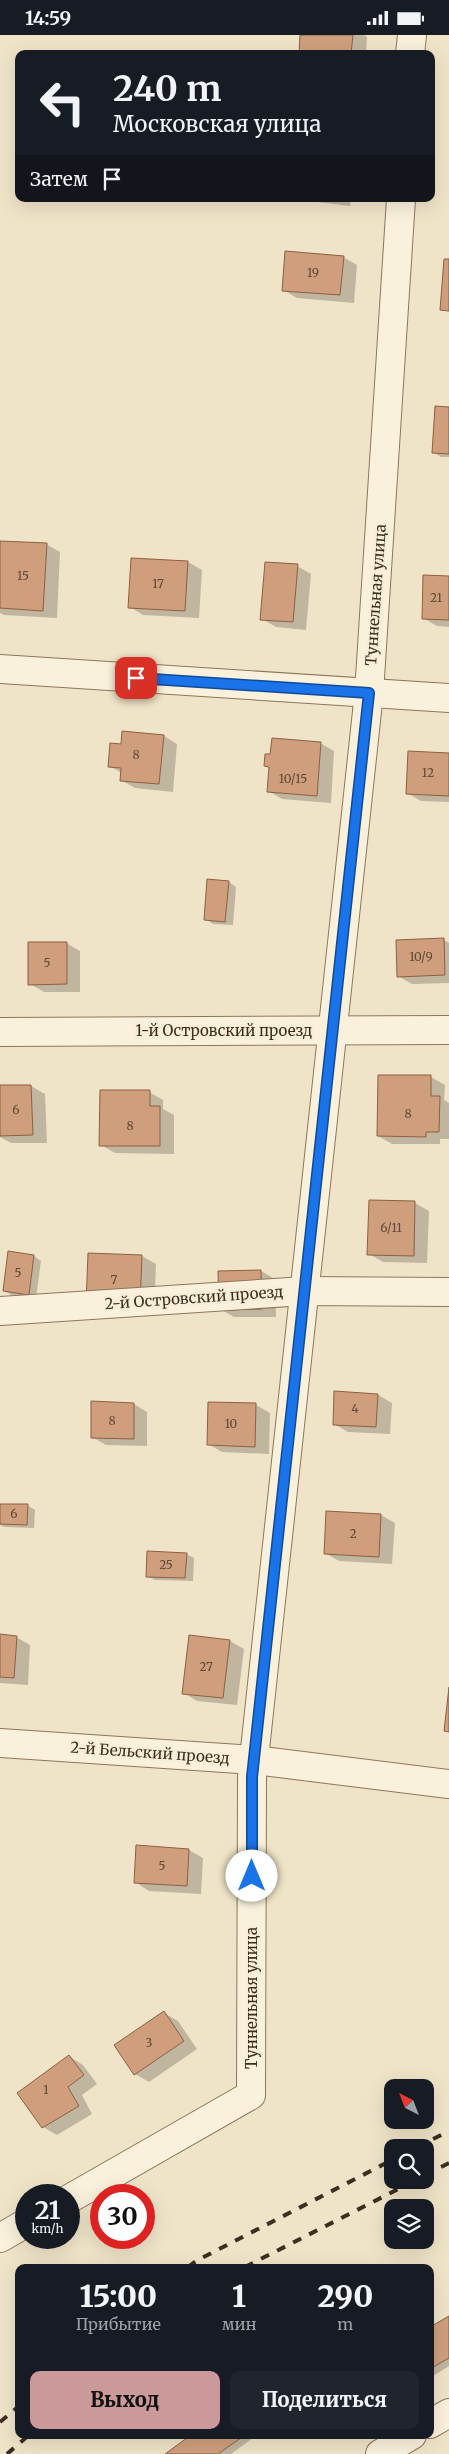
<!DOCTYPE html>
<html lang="ru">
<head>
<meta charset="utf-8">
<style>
	:root { --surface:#171b24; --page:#20242c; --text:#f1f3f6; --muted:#9ea1a6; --accent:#cc999b }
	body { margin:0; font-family:Merriweather,serif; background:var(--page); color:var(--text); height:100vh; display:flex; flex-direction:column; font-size:19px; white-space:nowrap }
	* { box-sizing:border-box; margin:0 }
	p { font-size:16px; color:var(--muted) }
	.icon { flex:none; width:28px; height:28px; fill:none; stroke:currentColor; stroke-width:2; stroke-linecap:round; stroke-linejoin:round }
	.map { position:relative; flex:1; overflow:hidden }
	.drawer { position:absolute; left:15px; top:2229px; width:419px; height:175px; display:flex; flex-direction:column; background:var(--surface); border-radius:10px; box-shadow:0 5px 20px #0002 }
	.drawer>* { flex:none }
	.guide { position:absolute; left:15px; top:15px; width:420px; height:152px; border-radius:10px; box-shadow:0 5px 20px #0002; background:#171b24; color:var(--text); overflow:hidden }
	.needle { width:32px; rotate:318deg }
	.controls { position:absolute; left:384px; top:2044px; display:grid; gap:10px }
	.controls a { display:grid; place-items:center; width:50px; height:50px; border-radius:10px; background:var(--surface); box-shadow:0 5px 20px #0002; font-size:25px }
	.speed { position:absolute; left:15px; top:2149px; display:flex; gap:10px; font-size:25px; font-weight:700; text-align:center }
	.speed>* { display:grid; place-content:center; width:65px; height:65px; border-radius:50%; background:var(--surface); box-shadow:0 5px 20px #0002; line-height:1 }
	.speed small { font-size:12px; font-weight:400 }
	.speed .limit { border:8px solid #d22; background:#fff; color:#111 }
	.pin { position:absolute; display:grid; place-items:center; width:42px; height:42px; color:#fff; margin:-21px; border-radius:10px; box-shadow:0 2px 8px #0006 }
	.me { position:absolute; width:55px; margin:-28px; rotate:0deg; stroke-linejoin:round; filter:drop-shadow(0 0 4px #0008) }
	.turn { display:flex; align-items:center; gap:18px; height:105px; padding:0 15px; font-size:22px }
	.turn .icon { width:65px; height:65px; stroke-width:2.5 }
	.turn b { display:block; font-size:35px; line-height:42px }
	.then { display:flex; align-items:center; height:48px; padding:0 15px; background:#0003; gap:10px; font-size:19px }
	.eta { display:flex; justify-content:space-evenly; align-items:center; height:85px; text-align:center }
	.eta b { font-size:30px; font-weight:800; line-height:35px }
	.action { display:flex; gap:10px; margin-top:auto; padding:10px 15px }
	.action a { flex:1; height:58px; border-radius:10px; background:var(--accent); color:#111; font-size:20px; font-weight:800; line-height:58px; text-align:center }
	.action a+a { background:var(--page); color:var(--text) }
	.status { display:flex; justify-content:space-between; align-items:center; height:35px; padding:0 25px; background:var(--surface); direction:ltr }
	.status svg { height:14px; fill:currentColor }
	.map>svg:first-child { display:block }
	.shadow { fill:#0003 }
	.building { fill:#cf9f7d; stroke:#8d5f41 }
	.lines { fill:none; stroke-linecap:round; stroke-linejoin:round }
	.minor-casing { stroke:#8d765c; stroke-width:30 }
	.minor { stroke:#faf1dc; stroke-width:28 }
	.rail { stroke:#3d2e20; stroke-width:4; stroke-dasharray:9 9; stroke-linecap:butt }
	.route-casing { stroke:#114b97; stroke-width:12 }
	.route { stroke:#1a73e8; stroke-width:9 }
	.labels { text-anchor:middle; stroke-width:5; stroke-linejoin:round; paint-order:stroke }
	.number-label { font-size:12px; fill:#624a37 }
	.street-label { font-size:15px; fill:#3d2e20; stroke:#f7eed8 }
</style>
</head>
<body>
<div class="status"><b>14:59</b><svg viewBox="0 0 49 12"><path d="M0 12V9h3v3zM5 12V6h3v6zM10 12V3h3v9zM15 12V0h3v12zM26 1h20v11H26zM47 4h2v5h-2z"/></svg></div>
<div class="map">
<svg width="449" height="2419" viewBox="0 0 449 2419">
	<rect width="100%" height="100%" fill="#f0e4c8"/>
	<g class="shadow">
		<polygon points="302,0 364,0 367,2 366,19 300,19"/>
		<polygon points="293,164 351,164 350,171"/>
		<polygon points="343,222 357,230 354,268 297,263 283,255"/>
		<polygon points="449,373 449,422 441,422 433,417"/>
		<polygon points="0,507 46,509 60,517 57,583 4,580 0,578"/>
		<polygon points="188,527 202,535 199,583 143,580 130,572"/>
		<polygon points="297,531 311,539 306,595 276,592 262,584"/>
		<polygon points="449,542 449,592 437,591 423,583"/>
		<polygon points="164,701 177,709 173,757 135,753 121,745 122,738 109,731 122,710"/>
		<polygon points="320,708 334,716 331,768 282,764 268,756 270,733 265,731"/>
		<polygon points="449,719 449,767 421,766 407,758"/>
		<polygon points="229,847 236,852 233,890 213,889 206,884"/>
		<polygon points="444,905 449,908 449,948 412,949 398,941 397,906"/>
		<polygon points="66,908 80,916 80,957 44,957 30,949"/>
		<polygon points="431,1042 445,1050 444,1065 449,1068 449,1104 440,1104 440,1109 392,1109 378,1101"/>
		<polygon points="31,1051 45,1059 47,1108 11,1108 0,1102 0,1052"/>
		<polygon points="149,1057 163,1065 163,1074 174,1080 174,1119 115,1118 101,1110"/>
		<polygon points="370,1167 415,1168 429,1176 427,1228 383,1227 369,1219"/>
		<polygon points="9,1218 34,1221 41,1226 36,1263 11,1260 4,1255"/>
		<polygon points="89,1219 142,1221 156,1229 154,1279"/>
		<polygon points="261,1236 275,1244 276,1282 234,1282 220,1274"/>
		<polygon points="378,1360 392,1368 390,1399 348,1397 334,1389"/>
		<polygon points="134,1369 147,1377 147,1411 106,1410 92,1402"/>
		<polygon points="256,1370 270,1378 269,1419 222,1417 208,1409"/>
		<polygon points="0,1470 27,1470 35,1475 34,1493 4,1492 0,1490"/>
		<polygon points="328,1477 381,1480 395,1488 392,1529 339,1526 325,1518"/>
		<polygon points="186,1519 194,1523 193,1546 155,1545 147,1541"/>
		<polygon points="0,1601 16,1602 30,1610 28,1650 0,1648"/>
		<polygon points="230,1606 244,1614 237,1670 197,1666 184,1658"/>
		<polygon points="137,1811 189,1815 203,1823 201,1859 149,1856 135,1847"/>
		<polygon points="164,1978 178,1986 197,2014 149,2047 135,2039"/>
		<polygon points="70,2022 83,2030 97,2049 82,2060 92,2079 57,2100 43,2092"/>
		<polygon points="449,2282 449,2331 430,2343 430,2294"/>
		<polygon points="193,2400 257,2400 231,2419 167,2419"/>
	</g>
	<g class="building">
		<polygon points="300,0 353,0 351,19 299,19"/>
		<polygon points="285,216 344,221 340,260 282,256"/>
		<polygon points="444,224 449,224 449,276 440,275"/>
		<polygon points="435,371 449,372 449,419 432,418"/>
		<polygon points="0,506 47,508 43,576 0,573"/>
		<polygon points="131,523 188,526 185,576 128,573"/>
		<polygon points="265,527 298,529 293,587 260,585"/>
		<polygon points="423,540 449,541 449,585 422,584"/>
		<polygon points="122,696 164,700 159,749 120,746 121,733 108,732 110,708 121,709"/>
		<polygon points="272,703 321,707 317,761 267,757 269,732 264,731 265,719 270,719"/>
		<polygon points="408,716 449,718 449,761 406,759"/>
		<polygon points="207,844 229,846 225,887 204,885"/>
		<polygon points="444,903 445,940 397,942 396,905"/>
		<polygon points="28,907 67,907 67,949 28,950"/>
		<polygon points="378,1040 431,1040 431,1061 440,1061 439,1097 426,1097 426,1102 377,1101"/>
		<polygon points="0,1050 31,1050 33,1100 0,1101"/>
		<polygon points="100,1055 150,1055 150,1071 160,1071 160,1111 99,1111"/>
		<polygon points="369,1165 415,1166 414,1221 367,1220"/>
		<polygon points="8,1216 34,1220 29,1260 3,1256"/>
		<polygon points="88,1218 142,1220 140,1271 86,1270"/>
		<polygon points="261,1235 262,1274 219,1275 218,1236"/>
		<polygon points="334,1356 378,1359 376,1392 333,1390"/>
		<polygon points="91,1366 134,1368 134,1404 91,1403"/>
		<polygon points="208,1367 256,1368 255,1412 207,1410"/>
		<polygon points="0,1469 28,1469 27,1490 0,1489"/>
		<polygon points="326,1476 381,1479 379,1522 324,1519"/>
		<polygon points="147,1516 187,1518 185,1543 146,1542"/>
		<polygon points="0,1599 17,1601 14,1643 0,1642"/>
		<polygon points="189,1600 230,1605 223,1663 182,1659"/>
		<polygon points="449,1652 449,1697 444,1696"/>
		<polygon points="136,1810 189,1814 187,1851 134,1848"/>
		<polygon points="164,1976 184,2006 134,2040 114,2010"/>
		<polygon points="69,2020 84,2040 68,2052 79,2071 42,2093 17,2058"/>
		<polygon points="449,2281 449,2323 430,2334 430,2292"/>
		<polygon points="191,2400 245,2400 218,2419 165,2419"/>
	</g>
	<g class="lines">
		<defs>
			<g id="minor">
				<polyline points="410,19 412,0"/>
				<polyline points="0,634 449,663"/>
				<polyline points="0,997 449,995"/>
				<polyline points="0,1276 305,1256 449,1257"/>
				<polyline points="0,1708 254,1725 449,1749"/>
				<polyline points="69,2164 251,2060 252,1742 369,658 401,164"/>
				<polyline points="0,2203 26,2188"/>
				<polyline points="430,2389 449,2378"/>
				<polyline points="380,2419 412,2400"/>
			</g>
		</defs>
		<use href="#minor" class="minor-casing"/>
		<use href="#minor" class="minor"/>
		<g class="rail">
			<polyline points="417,2112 449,2096"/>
			<polyline points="425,2140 449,2128"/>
			<polyline points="188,2232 196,2226 392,2125"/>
			<polyline points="245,2232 416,2145"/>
			<polyline points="0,2387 19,2371"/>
			<polyline points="7,2419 29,2400"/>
		</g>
	</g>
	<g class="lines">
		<defs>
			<polyline id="route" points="136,643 369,658 252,1742 252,1841"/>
		</defs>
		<use href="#route" class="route-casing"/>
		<use href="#route" class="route"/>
	</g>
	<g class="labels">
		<g class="number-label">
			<text x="313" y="242">19</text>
			<text x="23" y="545">15</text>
			<text x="158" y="553">17</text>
			<text x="436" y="567">21</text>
			<text x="136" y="724">8</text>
			<text x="428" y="742">12</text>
			<text x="293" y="748">10/15</text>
			<text x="421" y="926">10/9</text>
			<text x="47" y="932">5</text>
			<text x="16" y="1079">6</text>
			<text x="408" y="1083">8</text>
			<text x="130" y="1095">8</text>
			<text x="391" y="1197">6/11</text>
			<text x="18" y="1242">5</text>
			<text x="114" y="1249">7</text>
			<text x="355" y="1378">4</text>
			<text x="112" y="1390">8</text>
			<text x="231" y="1393">10</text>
			<text x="14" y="1483">6</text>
			<text x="353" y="1503">2</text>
			<text x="166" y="1534">25</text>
			<text x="206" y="1636">27</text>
			<text x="162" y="1835">5</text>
			<text x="149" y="2012">3</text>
			<text x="46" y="2059">1</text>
		</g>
		<g class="street-label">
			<text transform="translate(376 560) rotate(-86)" y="5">Туннельная улица</text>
			<text x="224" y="1001">1-й Островский проезд</text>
			<text transform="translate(194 1263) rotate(-4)" y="5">2-й Островский проезд</text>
			<text transform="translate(150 1718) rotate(4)" y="5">2-й Бельский проезд</text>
			<text transform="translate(252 1963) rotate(-90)" y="5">Туннельная улица</text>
		</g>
	</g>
</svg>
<div class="controls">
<a><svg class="needle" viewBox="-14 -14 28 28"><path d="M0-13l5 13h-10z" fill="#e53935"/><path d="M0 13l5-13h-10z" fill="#9ea1a6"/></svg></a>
<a><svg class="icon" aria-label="search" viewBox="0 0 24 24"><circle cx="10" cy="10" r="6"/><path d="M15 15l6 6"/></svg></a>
<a><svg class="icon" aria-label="layers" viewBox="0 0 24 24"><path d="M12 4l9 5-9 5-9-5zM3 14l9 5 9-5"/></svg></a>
</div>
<div class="speed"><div>21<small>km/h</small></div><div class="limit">30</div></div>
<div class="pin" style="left:136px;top:643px;background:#d93025"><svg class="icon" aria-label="arrive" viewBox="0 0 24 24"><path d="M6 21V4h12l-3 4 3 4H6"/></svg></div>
<svg class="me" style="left:252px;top:1841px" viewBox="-20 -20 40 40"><circle r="19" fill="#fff"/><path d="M0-13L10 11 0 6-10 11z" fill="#1a73e8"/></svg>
<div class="guide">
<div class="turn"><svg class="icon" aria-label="left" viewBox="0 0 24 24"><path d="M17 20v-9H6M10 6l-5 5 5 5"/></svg><div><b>240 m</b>Московская улица</div></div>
<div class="then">Затем<svg class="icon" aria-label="arrive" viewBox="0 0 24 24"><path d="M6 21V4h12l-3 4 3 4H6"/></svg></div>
</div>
<section class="drawer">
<div class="eta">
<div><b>15:00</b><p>Прибытие</p></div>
<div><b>1</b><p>мин</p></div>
<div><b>290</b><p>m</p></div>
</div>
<div class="action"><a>Выход</a><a>Поделиться</a></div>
</section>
</div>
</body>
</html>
